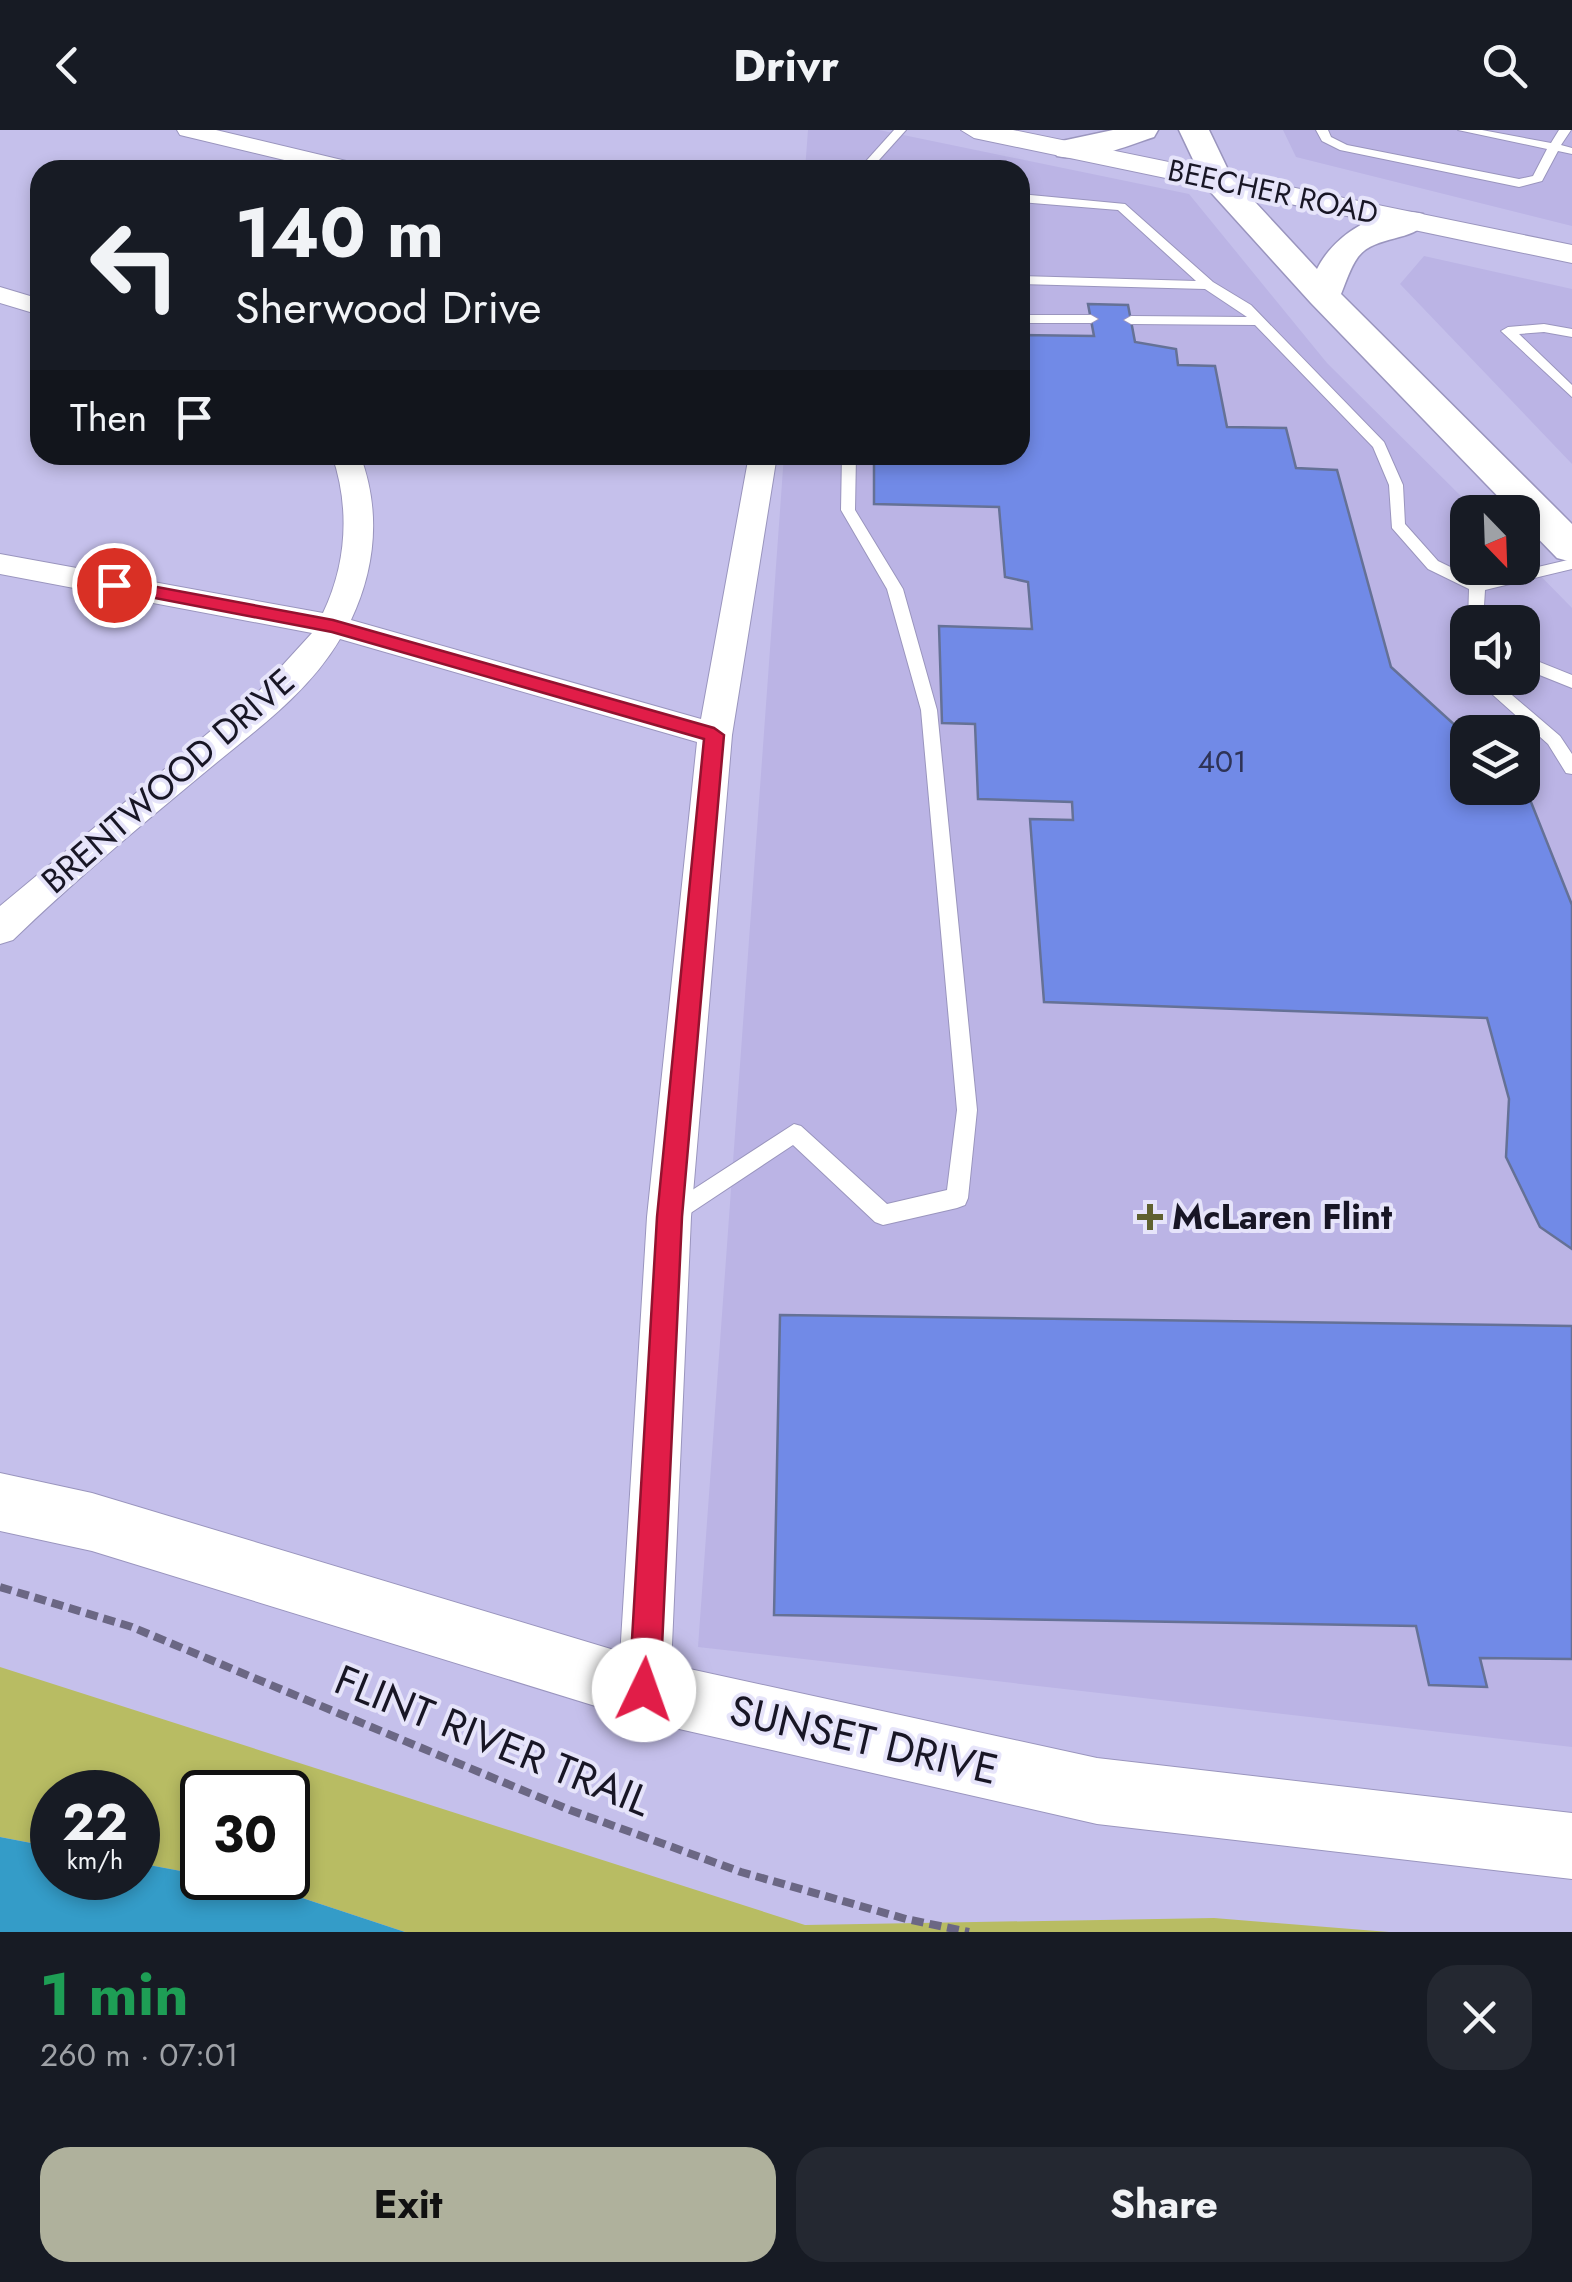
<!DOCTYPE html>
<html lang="en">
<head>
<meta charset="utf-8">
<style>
	:root { --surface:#171b24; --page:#242831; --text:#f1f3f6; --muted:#9ea1a6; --accent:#afb19c }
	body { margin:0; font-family:Jost,sans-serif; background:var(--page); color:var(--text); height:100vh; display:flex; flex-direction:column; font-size:38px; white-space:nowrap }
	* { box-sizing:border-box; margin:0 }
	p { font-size:32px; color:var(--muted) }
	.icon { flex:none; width:55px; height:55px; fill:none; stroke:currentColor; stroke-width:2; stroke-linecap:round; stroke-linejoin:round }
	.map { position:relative; height:1802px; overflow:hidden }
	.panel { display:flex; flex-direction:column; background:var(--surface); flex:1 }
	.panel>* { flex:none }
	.guide { position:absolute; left:30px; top:30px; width:1000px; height:305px; border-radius:30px; box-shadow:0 5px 15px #0003; background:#171b24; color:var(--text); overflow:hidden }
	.needle { width:65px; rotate:157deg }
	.tools { position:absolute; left:1450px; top:365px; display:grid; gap:20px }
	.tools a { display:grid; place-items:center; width:90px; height:90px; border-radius:20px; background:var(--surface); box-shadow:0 5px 15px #0003; font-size:50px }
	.speed { position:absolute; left:30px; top:1640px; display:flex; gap:20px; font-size:50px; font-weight:700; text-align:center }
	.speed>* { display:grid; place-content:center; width:130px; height:130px; border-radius:50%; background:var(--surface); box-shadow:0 5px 15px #0003; line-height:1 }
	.speed small { font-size:25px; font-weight:400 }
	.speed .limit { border:5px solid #111; border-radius:15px; background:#fff; color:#111 }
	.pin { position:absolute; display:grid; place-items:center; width:85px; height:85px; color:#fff; margin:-42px; border:5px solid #fff; border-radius:50%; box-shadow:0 2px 10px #0007 }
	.me { position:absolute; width:110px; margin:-55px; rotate:3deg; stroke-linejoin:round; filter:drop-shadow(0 0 8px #0008) }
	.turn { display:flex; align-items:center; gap:35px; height:210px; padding:0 40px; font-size:45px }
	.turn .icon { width:130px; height:130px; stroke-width:2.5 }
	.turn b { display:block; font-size:70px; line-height:85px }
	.then { display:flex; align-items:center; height:95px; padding:0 40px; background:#0003; gap:20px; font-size:38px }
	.round { display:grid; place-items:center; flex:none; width:105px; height:105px; border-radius:30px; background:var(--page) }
	.summary { display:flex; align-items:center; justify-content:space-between; height:170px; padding:0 40px }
	h1 { font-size:60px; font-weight:700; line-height:75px; color:#1e9e55 }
	.button { display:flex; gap:20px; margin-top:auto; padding:20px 40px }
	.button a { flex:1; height:115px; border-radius:30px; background:var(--accent); color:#111; font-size:40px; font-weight:700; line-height:115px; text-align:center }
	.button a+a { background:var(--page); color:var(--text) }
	header { display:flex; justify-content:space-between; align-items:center; height:130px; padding:0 40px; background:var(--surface); font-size:45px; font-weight:700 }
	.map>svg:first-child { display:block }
	.built { fill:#bbb4e5; fill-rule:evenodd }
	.green { fill:#b8bc63 }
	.water { fill:#349cc8 }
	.building { fill:#718ae7; stroke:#657196; stroke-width:2.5 }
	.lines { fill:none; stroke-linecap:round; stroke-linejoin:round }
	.service-casing { stroke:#9a95be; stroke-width:2 }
	.minor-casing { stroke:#9a95be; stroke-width:2 }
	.tertiary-casing { stroke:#9a95be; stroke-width:2 }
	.secondary-casing { stroke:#9a95be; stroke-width:3 }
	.path { stroke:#6b6784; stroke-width:8; stroke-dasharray:12 6; stroke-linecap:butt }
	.service { fill:#fff; fill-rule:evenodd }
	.minor { fill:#fff; fill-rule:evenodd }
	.tertiary { fill:#fff; fill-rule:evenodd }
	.secondary { fill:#fff; fill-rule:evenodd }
	.route { fill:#e11d48; stroke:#92132f; stroke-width:2.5 }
	.poi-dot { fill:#5f612e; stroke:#e6e4fa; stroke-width:4 }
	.labels { text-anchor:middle; stroke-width:8; stroke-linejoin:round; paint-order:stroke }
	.far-street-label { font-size:30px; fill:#181625; stroke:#e6e4fa }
	.number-label { font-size:30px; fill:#2e3356 }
	.street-label { font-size:35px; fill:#181625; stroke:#e6e4fa }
	.poi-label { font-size:35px; font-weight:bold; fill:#181625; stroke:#e6e4fa; text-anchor:start }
	.near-street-label { font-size:42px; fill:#181625; stroke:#e6e4fa }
</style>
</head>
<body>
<header><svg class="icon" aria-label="back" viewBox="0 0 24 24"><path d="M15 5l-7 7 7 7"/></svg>Drivr<svg class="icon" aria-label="search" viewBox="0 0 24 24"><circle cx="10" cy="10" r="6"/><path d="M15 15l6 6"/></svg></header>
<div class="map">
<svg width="1572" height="1802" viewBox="0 0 1572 1802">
	<rect width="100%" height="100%" fill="#c5c0eb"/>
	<g class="built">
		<path d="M808,0h71l310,64 138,169 150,149h-9v56h54l1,-10 49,50v1139l-874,-100 86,-1192h236v-285h-215zM1468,492h54v56h-54zM1468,602h54v56h-54z"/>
		<polygon points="1283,0 1572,0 1572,96 1296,27"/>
		<polygon points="1424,126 1572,159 1572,334 1400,154"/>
	</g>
	<polygon class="green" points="0,1537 805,1795 1214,1788 1389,1802 405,1802 272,1758 217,1748 288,1748 288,1662 202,1662 202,1745 138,1733 138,1662 52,1662 52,1717 0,1707"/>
	<polygon class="water" points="0,1707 52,1717 52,1748 138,1748 138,1733 272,1758 405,1802 0,1802"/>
	<g class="building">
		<polygon points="1088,174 1128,175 1135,212 1176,219 1178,235 1215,236 1227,297 1286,298 1296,338 1337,340 1391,537 1468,607 1468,658 1522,658 1527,662 1572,775 1572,1119 1540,1097 1506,1027 1509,969 1487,888 1044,872 1030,689 1073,690 1072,672 978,669 975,594 942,593 939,496 1032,499 1028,452 1005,447 999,377 874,374 874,325 1020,325 1020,205 1094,206"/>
		<polygon points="780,1185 1572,1196 1572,1529 1480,1528 1487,1557 1429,1555 1416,1496 774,1485"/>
	</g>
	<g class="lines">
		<defs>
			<g id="service">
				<polygon points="894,0 906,0 870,40 858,40"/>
				<polygon points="1316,0 1328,0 1331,7 1347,15 1519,49 1533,46 1547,19 1458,0 1482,0 1551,13 1559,0 1571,0 1561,15 1572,18 1572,24 1558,21 1542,51 1519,57 1340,20 1322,11"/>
				<polygon points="1020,64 1125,74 1213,152 1251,175 1384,312 1403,355 1405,394 1438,431 1479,451 1572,429 1572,439 1485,460 1483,492 1468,493 1469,459 1428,439 1392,398 1389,355 1373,317 1255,195 1131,194 1124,190 1131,186 1247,187 1205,159 1020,154 1020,146 1196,151 1118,80 1020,72"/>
				<polygon points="1020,185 1091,185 1098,189 1091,193 1020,193"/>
				<polygon points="1544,194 1572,199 1572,207 1544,202 1519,204 1572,255 1572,267 1501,201 1508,197"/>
				<polygon points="842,325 856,325 855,380 903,459 937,580 977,980 968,1068 965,1075 957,1078 883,1095 875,1092 793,1015 671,1096 663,1093 660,1086 663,1079 794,994 801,996 887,1074 947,1060 957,980 921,580 887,459 841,380"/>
				<polygon points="1522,525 1572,545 1572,558 1522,538"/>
				<polygon points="1474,548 1492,548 1560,606 1572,624 1572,644 1566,643 1548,614"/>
			</g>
			<g id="minor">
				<polygon points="177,0 216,0 363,35 367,40 326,40 180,5"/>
				<polygon points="0,157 40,169 40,185 0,173"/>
				<path d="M332,325h28c21,55 16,112 -9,165l350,99 48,-264h28l-45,280 -41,482 -21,473 -7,19 -19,7 -19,-7 -7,-19 29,-473 50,-475 -357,-103c-33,56 -87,93 -136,134 -65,54 -130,108 -191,167l-13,4v-38l260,-216 52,-57 -312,-59v-20l323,59c24,-50 27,-106 9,-158z"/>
			</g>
			<g id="tertiary">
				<polygon points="961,0 1013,0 1572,115 1572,133 974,8"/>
				<polygon points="0,1343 92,1363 644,1529 1097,1628 1572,1683 1572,1749 1097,1694 644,1591 92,1421 0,1401"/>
			</g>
			<g id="secondary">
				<path d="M1113,0h45l-4,7c-30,10 -66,26 -97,19l-5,-7 5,-7z"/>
				<path d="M1179,0h30l22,46 86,93c17,-35 66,-65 106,-55l5,7c-15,21 -53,14 -70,36 -8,11 -12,25 -17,37l231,230v38l-15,-4 -35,-36v-10h-9l-202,-209 -105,-116z"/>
			</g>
		</defs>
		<use href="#service" class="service-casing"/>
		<use href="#minor" class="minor-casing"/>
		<use href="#tertiary" class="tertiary-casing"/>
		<use href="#secondary" class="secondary-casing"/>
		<polyline class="path" points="0,1457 132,1497 570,1680 741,1742 906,1789 969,1802"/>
		<use href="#service" class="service"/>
		<use href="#minor" class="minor"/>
		<use href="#tertiary" class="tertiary"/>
		<use href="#secondary" class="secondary"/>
	</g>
	<polygon class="route" points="114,449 333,490 714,598 724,605 682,1087 660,1560 655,1570 644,1575 634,1570 629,1560 657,1087 704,609 332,502 108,459 108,451"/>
	<path class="poi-dot" d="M1145 1072h10v10h10v10h-10v10h-10v-10h-10v-10h10z"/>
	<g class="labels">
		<g class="far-street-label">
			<text transform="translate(1273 62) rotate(12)" y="10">BEECHER ROAD</text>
		</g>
		<g class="number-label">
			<text x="1222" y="642">401</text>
		</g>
		<g class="street-label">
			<text transform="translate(168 651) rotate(-41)" y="12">BRENTWOOD DRIVE</text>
		</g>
		<g class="poi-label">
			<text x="1172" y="1099">McLaren Flint</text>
		</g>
		<g class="near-street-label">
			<text transform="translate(864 1609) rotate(13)" y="15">SUNSET DRIVE</text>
			<text transform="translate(493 1610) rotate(22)" y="15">FLINT RIVER TRAIL</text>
		</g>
	</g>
</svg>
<div class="tools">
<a><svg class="needle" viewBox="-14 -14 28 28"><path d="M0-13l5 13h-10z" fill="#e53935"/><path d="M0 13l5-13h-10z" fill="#9ea1a6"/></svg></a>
<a><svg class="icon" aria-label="sound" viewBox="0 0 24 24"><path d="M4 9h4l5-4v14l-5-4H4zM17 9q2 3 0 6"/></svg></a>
<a><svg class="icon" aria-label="layers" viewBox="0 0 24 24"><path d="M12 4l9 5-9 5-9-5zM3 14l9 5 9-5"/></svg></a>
</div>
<div class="speed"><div>22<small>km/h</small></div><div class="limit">30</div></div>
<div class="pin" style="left:114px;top:455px;background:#d93025"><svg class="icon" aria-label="arrive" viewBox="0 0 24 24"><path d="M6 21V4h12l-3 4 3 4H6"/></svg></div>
<svg class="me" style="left:644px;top:1560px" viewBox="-20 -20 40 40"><circle r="19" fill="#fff"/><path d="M0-13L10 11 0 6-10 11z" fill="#e11d48"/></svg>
<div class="guide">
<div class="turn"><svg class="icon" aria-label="left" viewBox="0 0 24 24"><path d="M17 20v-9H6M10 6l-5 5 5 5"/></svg><div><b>140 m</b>Sherwood Drive</div></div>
<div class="then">Then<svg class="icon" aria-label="arrive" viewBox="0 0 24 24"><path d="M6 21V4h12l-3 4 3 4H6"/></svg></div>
</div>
</div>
<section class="panel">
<div class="summary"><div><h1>1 min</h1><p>260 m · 07:01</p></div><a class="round"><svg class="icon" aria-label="close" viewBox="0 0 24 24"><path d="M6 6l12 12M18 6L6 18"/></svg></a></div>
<div class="button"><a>Exit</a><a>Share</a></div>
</section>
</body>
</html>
